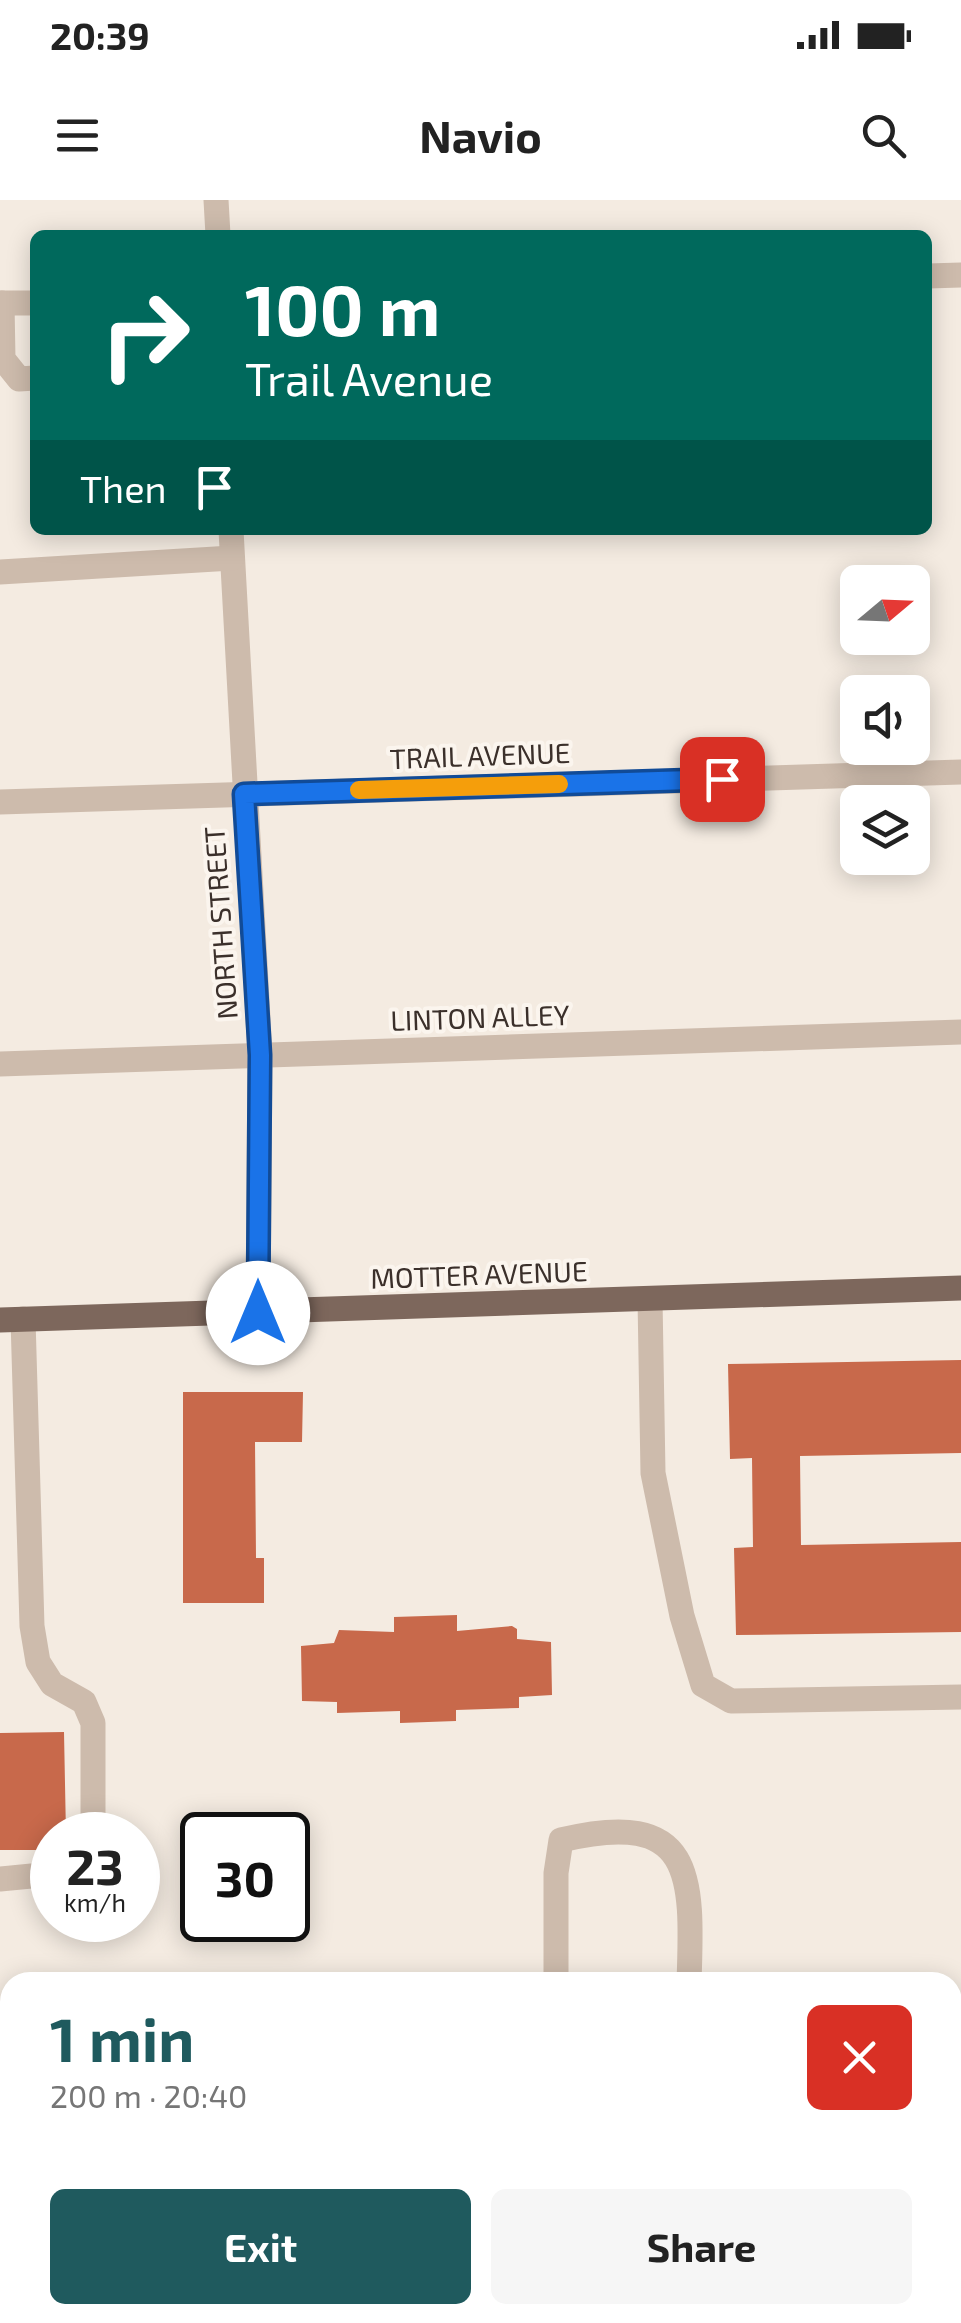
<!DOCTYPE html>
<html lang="en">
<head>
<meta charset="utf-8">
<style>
	:root { --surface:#fff; --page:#f6f6f6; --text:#222; --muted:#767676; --accent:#1f5a5e }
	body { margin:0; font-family:"Exo 2",sans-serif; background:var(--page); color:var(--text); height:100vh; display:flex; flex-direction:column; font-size:38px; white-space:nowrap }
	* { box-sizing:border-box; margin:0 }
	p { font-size:32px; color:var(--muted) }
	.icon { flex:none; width:55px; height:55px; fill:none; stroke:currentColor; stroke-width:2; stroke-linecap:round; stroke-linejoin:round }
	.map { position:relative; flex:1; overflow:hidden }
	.panel { position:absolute; left:0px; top:1772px; width:962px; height:352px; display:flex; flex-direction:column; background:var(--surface); border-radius:30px 30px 0 0; box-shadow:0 5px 25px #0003 }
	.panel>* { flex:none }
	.banner { position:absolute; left:30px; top:30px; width:902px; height:305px; border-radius:15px; box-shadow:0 5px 25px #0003; background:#00695c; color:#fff; overflow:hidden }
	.needle { width:65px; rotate:71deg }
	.tools { position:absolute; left:840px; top:365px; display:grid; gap:20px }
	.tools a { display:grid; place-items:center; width:90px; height:90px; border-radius:15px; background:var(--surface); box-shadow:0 5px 25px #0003; font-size:50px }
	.speed { position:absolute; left:30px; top:1612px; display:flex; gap:20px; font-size:50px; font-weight:700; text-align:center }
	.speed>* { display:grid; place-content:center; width:130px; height:130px; border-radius:50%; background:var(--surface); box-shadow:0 5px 25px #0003; line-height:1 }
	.speed small { font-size:25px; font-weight:400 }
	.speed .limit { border:5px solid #111; border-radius:15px; background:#fff; color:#111 }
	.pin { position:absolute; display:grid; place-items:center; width:85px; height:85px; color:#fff; margin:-42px; border-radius:20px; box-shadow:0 5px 15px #0006 }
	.me { position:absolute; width:110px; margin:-55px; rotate:0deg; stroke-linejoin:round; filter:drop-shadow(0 0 8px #0008) }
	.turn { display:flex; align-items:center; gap:35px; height:210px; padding:0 50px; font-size:45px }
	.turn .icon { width:130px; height:130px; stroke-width:2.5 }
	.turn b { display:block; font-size:70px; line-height:85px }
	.then { display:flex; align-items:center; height:95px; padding:0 50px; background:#0003; gap:20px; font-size:38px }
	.round { display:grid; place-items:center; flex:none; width:105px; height:105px; border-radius:15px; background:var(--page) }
	.head { display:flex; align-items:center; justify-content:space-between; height:170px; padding:0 50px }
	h1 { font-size:60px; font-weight:700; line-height:75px; color:var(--accent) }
	.primary-button { display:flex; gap:20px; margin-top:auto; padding:20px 50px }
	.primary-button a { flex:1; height:115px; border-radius:15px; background:var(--accent); color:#fff; font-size:40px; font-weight:700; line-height:115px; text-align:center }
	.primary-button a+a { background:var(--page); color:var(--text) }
	.status { display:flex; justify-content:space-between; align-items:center; height:70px; padding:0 50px; background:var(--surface); direction:ltr }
	.status svg { height:28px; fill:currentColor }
	header { display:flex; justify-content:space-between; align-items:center; height:130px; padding:0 50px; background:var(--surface); font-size:45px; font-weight:700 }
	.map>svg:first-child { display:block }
	.building { fill:#c8694b }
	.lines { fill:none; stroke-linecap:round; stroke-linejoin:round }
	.path { stroke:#b9a596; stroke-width:6; stroke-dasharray:5 5; stroke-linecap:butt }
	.minor { stroke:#cdbbac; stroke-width:25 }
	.major { stroke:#7d675c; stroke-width:25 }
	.route-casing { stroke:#114b97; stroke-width:25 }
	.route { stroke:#1a73e8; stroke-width:18 }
	.slow { stroke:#f59e0b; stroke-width:18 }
	.labels { text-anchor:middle; stroke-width:8; stroke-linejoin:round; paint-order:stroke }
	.street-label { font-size:28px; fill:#3b302b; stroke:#fbf5ee }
</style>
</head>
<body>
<div class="status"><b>20:39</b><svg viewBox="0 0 49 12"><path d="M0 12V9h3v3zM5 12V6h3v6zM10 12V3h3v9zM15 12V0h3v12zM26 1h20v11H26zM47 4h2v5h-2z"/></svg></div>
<header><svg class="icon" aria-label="menu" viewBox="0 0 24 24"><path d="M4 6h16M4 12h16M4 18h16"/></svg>Navio<svg class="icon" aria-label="search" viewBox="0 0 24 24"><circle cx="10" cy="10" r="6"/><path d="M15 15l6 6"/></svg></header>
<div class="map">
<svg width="961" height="2123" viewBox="0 0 961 2123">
	<rect width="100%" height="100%" fill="#f4ebe1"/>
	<g class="building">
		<polygon points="961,1160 961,1253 800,1256 801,1345 961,1342 961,1432 736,1435 734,1348 753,1347 752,1258 730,1259 728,1164"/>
		<polygon points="183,1192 303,1192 302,1242 255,1242 256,1358 264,1358 264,1403 183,1403"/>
		<polygon points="457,1415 457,1431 512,1426 517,1429 517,1439 551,1442 552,1495 519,1497 519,1508 456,1510 456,1521 400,1523 400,1511 337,1513 337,1502 302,1501 301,1446 334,1443 339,1430 394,1432 394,1417"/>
		<polygon points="64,1532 66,1635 52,1635 52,1650 0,1650 0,1533"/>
		<polygon points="10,2077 10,2115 37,2115 38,2123 7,2123 3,2078"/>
		<rect x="42" y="2115" width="92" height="8"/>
		<polygon points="152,2115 197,2115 196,2123 151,2123"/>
		<polygon points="221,2115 261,2115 261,2123 220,2123"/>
		<polygon points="270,2115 308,2115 308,2123 269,2123"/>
		<rect x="319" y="2115" width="39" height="8"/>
		<rect x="367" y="2115" width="39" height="8"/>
		<polygon points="415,2115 461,2115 460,2123 414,2123"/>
		<rect x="472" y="2115" width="62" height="8"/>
	</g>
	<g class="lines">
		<g class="path">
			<polyline points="872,2115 872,2123"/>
			<polyline points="754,2123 755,2115"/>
			<polyline points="813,2123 813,2115"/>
			<polyline points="933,2123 934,2115"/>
		</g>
		<g class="minor">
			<polyline points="216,0 218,35"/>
			<polyline points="928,76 961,75"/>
			<polyline points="0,103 35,103"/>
			<polyline points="2,103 3,159 19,179 35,178"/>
			<polyline points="231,330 260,855 258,1113"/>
			<polyline points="0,372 232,358"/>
			<polyline points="0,602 961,572"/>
			<polyline points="0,864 961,832"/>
			<polyline points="650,1099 653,1273 682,1416 703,1485 731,1501 961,1497"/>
			<polyline points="23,1119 32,1426 38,1462 52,1484 84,1502 93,1523 93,1635"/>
			<polyline points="0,1679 52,1674"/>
			<path d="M556,1782v-109l5,-33c133,-32 132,34 128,142"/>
			<polyline points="0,1886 10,1886"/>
			<polyline points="657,2115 659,2123"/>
		</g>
		<g class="major">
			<polyline points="0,1120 961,1088"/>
			<polyline points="0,2010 10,2010"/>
			<polyline points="952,2062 961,2062"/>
		</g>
	</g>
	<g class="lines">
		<defs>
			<polyline id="route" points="258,1113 260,855 244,594 722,579"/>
		</defs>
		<use href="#route" class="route-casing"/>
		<use href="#route" class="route"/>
		<polyline class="slow" points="359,590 559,584"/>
	</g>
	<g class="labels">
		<g class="street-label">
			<text transform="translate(480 556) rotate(-2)" y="10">TRAIL AVENUE</text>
			<text transform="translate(221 723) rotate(-94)" y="10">NORTH STREET</text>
			<text transform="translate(480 818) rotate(-2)" y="10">LINTON ALLEY</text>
			<text transform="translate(479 1075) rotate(-2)" y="10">MOTTER AVENUE</text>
		</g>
	</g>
</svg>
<div class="tools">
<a><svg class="needle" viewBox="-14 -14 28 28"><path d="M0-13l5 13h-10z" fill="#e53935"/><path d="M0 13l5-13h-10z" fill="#767676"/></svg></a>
<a><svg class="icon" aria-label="sound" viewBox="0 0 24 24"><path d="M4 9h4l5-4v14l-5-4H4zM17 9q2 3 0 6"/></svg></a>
<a><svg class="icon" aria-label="layers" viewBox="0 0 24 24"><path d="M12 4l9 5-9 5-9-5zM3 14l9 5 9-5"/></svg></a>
</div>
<div class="speed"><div>23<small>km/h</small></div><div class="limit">30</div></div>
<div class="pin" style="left:722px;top:579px;background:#d93025"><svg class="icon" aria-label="arrive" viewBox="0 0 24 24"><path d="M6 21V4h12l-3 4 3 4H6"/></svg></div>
<svg class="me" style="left:258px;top:1113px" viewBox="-20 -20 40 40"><circle r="19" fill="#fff"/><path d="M0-13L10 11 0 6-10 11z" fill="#1a73e8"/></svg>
<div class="banner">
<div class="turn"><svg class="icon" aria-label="right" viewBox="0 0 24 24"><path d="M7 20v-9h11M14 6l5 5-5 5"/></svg><div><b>100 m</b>Trail Avenue</div></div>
<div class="then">Then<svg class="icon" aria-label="arrive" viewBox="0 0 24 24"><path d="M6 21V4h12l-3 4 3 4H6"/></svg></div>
</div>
<section class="panel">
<div class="head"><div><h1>1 min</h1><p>200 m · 20:40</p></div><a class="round" style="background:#d93025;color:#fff"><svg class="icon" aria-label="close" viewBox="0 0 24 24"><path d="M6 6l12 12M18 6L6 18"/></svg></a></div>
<div class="primary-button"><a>Exit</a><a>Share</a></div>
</section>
</div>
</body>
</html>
